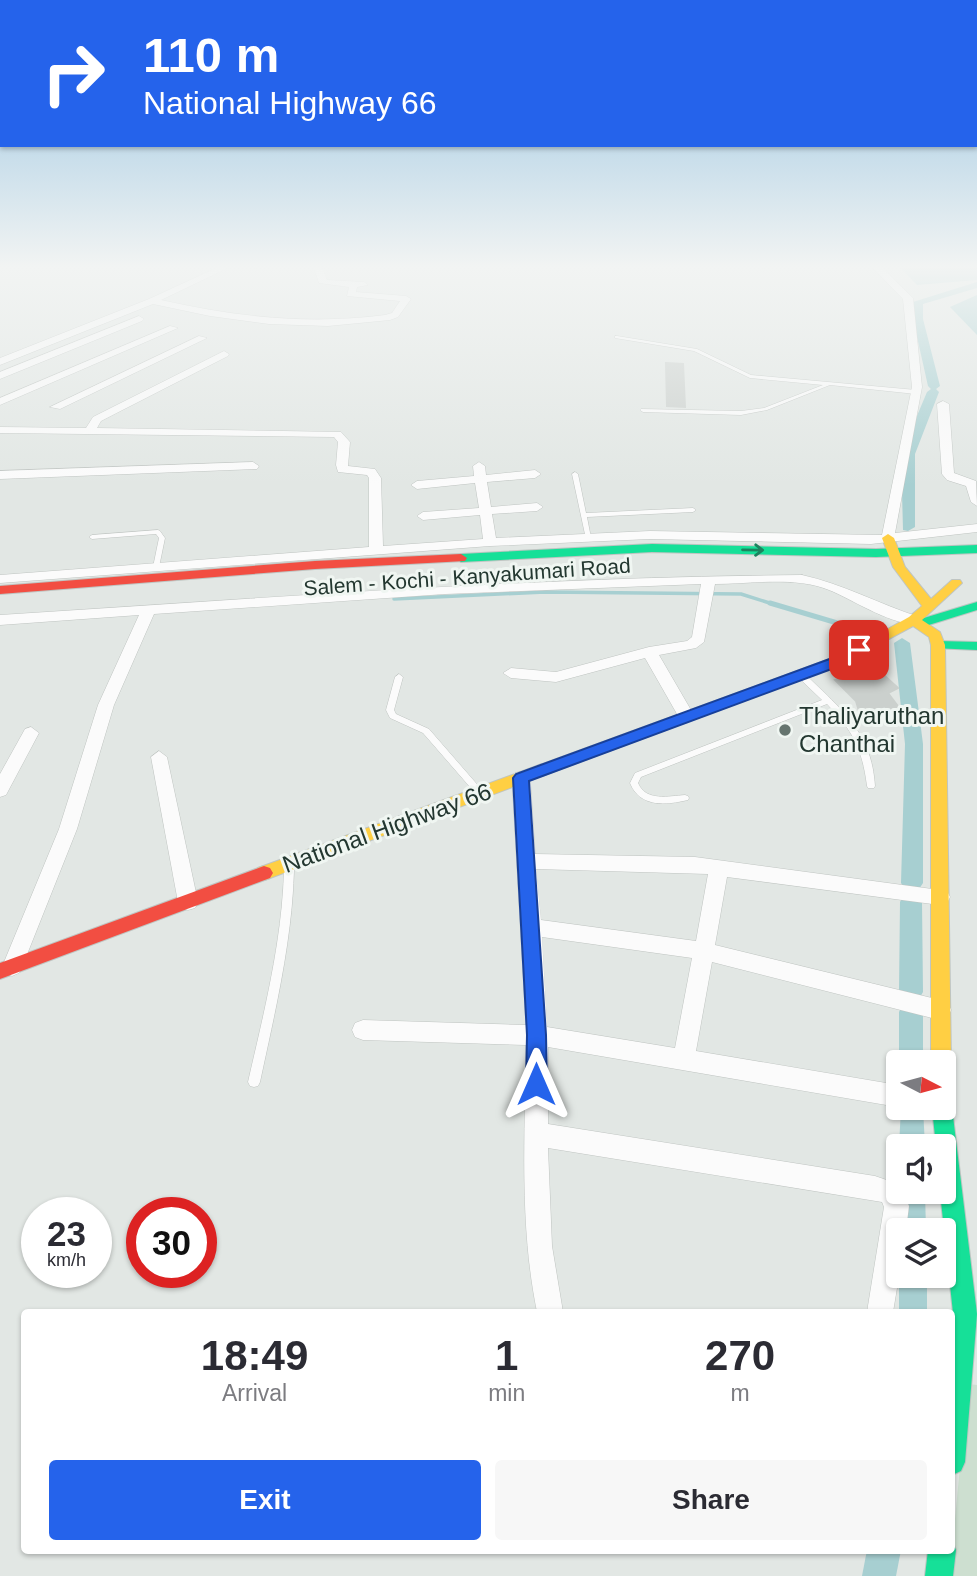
<!DOCTYPE html>
<html lang="en">
<head>
<meta charset="utf-8">
<style>
	:root { --surface:#fff; --page:#f7f7f7; --text:#2b2b33; --muted:#7c7c81; --accent:#2563eb }
	body { margin:0; font-family:Helvetica,sans-serif; background:var(--page); color:var(--text); height:100vh; display:flex; flex-direction:column; font-size:26px; white-space:nowrap }
	* { box-sizing:border-box; margin:0 }
	p { font-size:23px; color:var(--muted) }
	.icon { flex:none; width:38px; height:38px; fill:none; stroke:currentColor; stroke-width:2; stroke-linecap:round; stroke-linejoin:round }
	.map { position:relative; flex:1; overflow:hidden }
	.details { position:absolute; left:21px; top:1309px; width:934px; height:245px; display:flex; flex-direction:column; background:var(--surface); border-radius:7px; box-shadow:0 2px 5px #0004 }
	.details>* { flex:none }
	.guide { position:absolute; left:0px; top:0px; width:978px; height:147px; box-shadow:0 2px 5px #0004; background:#2563eb; color:#fff; overflow:hidden }
	.needle { width:46px; rotate:96deg }
	.controls { position:absolute; left:886px; top:1050px; display:grid; gap:14px }
	.controls a { display:grid; place-items:center; width:70px; height:70px; border-radius:7px; background:var(--surface); box-shadow:0 2px 5px #0004; font-size:35px }
	.speed { position:absolute; left:21px; top:1197px; display:flex; gap:14px; font-size:35px; font-weight:700; text-align:center }
	.speed>* { display:grid; place-content:center; width:91px; height:91px; border-radius:50%; background:var(--surface); box-shadow:0 2px 5px #0004; line-height:1 }
	.speed small { font-size:18px; font-weight:400 }
	.speed .limit { border:10px solid #d22; background:#fff; color:#111 }
	.pin { position:absolute; display:grid; place-items:center; width:60px; height:60px; color:#fff; margin:-30px; border-radius:14px; box-shadow:0 4px 10px #0006 }
	.me { position:absolute; width:77px; margin:-38px; rotate:0deg; stroke-linejoin:round; filter:drop-shadow(0 0 5px #0008) }
	.turn { display:flex; align-items:center; gap:24px; height:147px; padding:0 28px; font-size:32px }
	.turn .icon { width:91px; height:91px; stroke-width:2.5 }
	.turn b { display:block; font-size:49px; line-height:60px }
	.eta { display:flex; justify-content:space-evenly; align-items:center; height:119px; text-align:center }
	.eta b { font-size:42px; font-weight:800; line-height:49px }
	.cta { display:flex; gap:14px; margin-top:auto; padding:14px 28px }
	.cta a { flex:1; height:80px; border-radius:7px; background:var(--accent); color:#fff; font-size:28px; font-weight:800; line-height:80px; text-align:center }
	.cta a+a { background:var(--page); color:var(--text) }
	.map>svg:first-child { display:block }
	.green { fill:#cddfd0 }
	.water { fill:#a7cfd1 }
	.lines { fill:none; stroke-linecap:round; stroke-linejoin:round }
	.stream-far1 { stroke:#a7cfd1; stroke-width:3.5 }
	.stream { stroke:#a7cfd1; stroke-width:5 }
	.canal { fill:#a7cfd1; fill-rule:evenodd }
	.building { fill:#cbd0cd; stroke:#cbd0cd; stroke-width:2 }
	.lane-casing { stroke:#bfc4c1; stroke-width:1 }
	.street-casing { stroke:#bfc4c1; stroke-width:1 }
	.fast-casing { stroke:#bfc5c2; stroke-width:2 }
	.slow-casing { stroke:#bfc5c2; stroke-width:2 }
	.jam-casing { stroke:#bfc5c2; stroke-width:2 }
	.lane { fill:#fbfbfb; fill-rule:evenodd }
	.street { fill:#fbfbfb; fill-rule:evenodd }
	.fast { fill:#16e098; fill-rule:evenodd }
	.slow { fill:#ffcf43; fill-rule:evenodd }
	.jam { fill:#f24e42; fill-rule:evenodd }
	.oneway { stroke:#1d835f }
	.route { fill:#2563eb; stroke:#184099; stroke-width:2 }
	.poi-dot { fill:#66756f; stroke:#f0f6f2; stroke-width:2.5 }
	.labels { text-anchor:middle; stroke-width:6; stroke-linejoin:round; paint-order:stroke }
	.far-street-label { font-size:21px; fill:#233730; stroke:#f0f6f2 }
	.poi-label { font-size:24px; fill:#233730; stroke:#f0f6f2; text-anchor:start }
	.street-label { font-size:24px; fill:#233730; stroke:#f0f6f2 }
</style>
</head>
<body>
<div class="map">
<svg width="977" height="1576" viewBox="0 0 977 1576">
	<rect width="100%" height="100%" fill="#e2e7e4"/>
	<polygon class="green" points="968,1384 977,1385 977,1576 947,1576 952,1550"/>
	<g class="water">
		<polygon points="898,265 977,265 977,280 917,285"/>
		<polygon points="977,295 977,335 950,307"/>
	</g>
	<g class="lines">
		<polyline class="stream-far1" points="394,599 545,592 741,594 776,605"/>
		<polyline class="stream" points="770,603 844,625 878,632"/>
		<g class="canal">
			<polygon points="977,282 977,288 923,304 923,319 940,386 936,389 939,392 915,454 915,527 908,531 903,530 901,454 927,392 931,389 928,386 913,319 913,302"/>
			<polygon points="902,638 910,643 923,744 923,883 919,889 912,892 905,889 901,883 905,744 894,643"/>
			<polygon points="911,893 919,896 922,902 923,992 919,999 913,1002 919,1004 923,1012 923,1062 899,1062 899,1012 903,1004 909,1002 903,999 899,992 900,902 903,896"/>
			<polygon points="901,1108 923,1108 925,1146 899,1146"/>
			<polygon points="899,1192 925,1192 926,1230 898,1230"/>
			<rect x="899" y="1276" width="28" height="36"/>
			<polygon points="867,1550 901,1550 896,1576 862,1576"/>
		</g>
	</g>
	<g class="building">
		<polygon points="666,363 683,364 685,407 667,406"/>
		<polygon points="876,668 898,688 888,693 903,713 859,711 856,701 835,680"/>
	</g>
	<g class="lines">
		<defs>
			<g id="lane">
				<polygon points="617,336 697,349 751,375 916,390 919,392 916,394 830,385 767,410 741,415 643,412 640,410 641,409 741,411 764,408 823,385 750,378 694,351 615,338 615,336"/>
				<polygon points="575,472 578,474 586,513 693,508 696,510 693,512 587,517 591,538 588,540 586,539 572,474"/>
				<polygon points="158,530 160,531 165,538 159,567 156,569 153,567 159,538 156,534 92,539 89,537 92,535"/>
				<path d="M802,673l3,1c23,23 50,44 62,75 5,12 7,24 8,37l-1,2h-6l-1,-2c-5,-38 -14,-55 -40,-82l-186,73 -3,6c8,19 31,13 47,12l3,1 1,2 -1,2c-22,5 -48,8 -58,-17l5,-10 187,-73 -23,-22 -1,-2z"/>
				<polygon points="399,674 403,677 394,710 396,714 429,729 482,790 483,792 482,794 476,794 423,733 390,718 386,710 395,677"/>
				<path d="M289,866l3,1 2,3c-2,72 -19,142 -34,212l-2,4 -4,1 -4,-1 -2,-4c16,-70 34,-140 36,-212l2,-3z"/>
			</g>
			<g id="street">
				<path d="M223,265h11l-73,35c75,17 148,25 224,15l7,-2 8,-12 -53,-5 2,-9 -30,-4 -6,-18h8l6,15 37,2 4,3 -11,2 -1,5 50,4 5,3 -13,18 -8,3 -62,6 -59,-2 -59,-8 -57,-12 -153,61v-7l149,-59z"/>
				<polygon points="870,265 879,265 913,298 922,387 895,533 977,524 977,532 871,544 650,539 490,546 0,583 0,575 369,547 369,478 367,475 338,472 336,465 338,442 334,437 0,433 0,427 86,428 93,417 224,351 229,354 228,356 101,421 97,428 341,432 350,442 348,466 375,469 381,478 383,546 483,539 480,515 423,520 417,516 423,512 479,508 475,483 417,489 411,485 417,481 474,476 473,466 479,462 485,466 486,475 535,470 541,474 535,478 487,482 491,507 537,503 543,507 537,511 492,514 496,538 650,531 882,535 912,387 903,299"/>
				<polygon points="139,316 144,319 142,321 0,379 0,372"/>
				<polygon points="170,326 178,328 0,405 0,398"/>
				<polygon points="199,336 207,338 60,409 50,407"/>
				<polygon points="943,401 949,404 954,473 976,481 977,506 971,502 966,486 947,480 942,474 937,404"/>
				<polygon points="253,462 259,466 257,469 0,479 0,471"/>
				<path d="M802,575c41,9 77,29 117,42l2,3 -2,3c-22,6 -69,-25 -90,-33 -34,-14 -78,-6 -114,-6l-11,58 -8,6 -37,7 36,62 -8,6 -6,-2 -36,-63 -89,24 -45,-4 -8,-5 8,-5 45,4 93,-25 38,-6 5,-4 9,-53 -256,10 -291,20 -40,91 -37,124 -55,138 -3,6 -7,3 -7,-3 -3,-6 57,-138 39,-124 41,-90 -139,10v-10c267,-17 534,-38 802,-40z"/>
				<polygon points="31,727 39,733 6,795 0,797 0,774 25,729"/>
				<polygon points="159,751 167,757 198,902 195,908 188,910 181,908 178,902 151,757"/>
				<path d="M521,772l6,1 3,5 5,76 160,3 252,34 3,6 -3,6 -7,2 -213,-28 -12,68 225,55 8,3 3,7 -3,7 -8,3 -228,-58 -16,89 202,34v22l-350,-60v77l327,52 23,8v8h5l6,14 -3,24h-8l1,46 -6,36h-26l17,-105 -2,-5 -334,-54 4,98 11,66h-26c-18,-88 -12,-178 -11,-267l-163,-5 -8,-3 -3,-7 3,-7 8,-3 163,5 -14,-247 3,-5zM536,869l172,5 -12,67 -155,-21zM542,937l150,21 -17,90 -128,-21z"/>
			</g>
			<g id="fast">
				<polygon points="652,544 876,549 977,545 977,553 876,557 652,552 461,562 455,558 461,554"/>
				<polygon points="977,602 977,610 919,628 912,624 914,621"/>
				<polygon points="938,641 977,642 977,650 933,648 931,645 933,642"/>
				<polygon points="943,1098 949,1101 952,1108 977,1314 965,1462 961,1471 952,1475 954,1322 940,1192 943,1192 943,1146 936,1146 932,1108 943,1108"/>
				<polygon points="952,1541 956,1550 953,1576 925,1576 928,1550 952,1550"/>
			</g>
			<g id="slow">
				<polygon points="888,534 894,538 905,567 931,599 952,580 960,580 962,583 922,620 940,632 945,645 951,1062 948,1069 943,1071 943,1062 931,1062 931,645 929,637 913,626 859,655 854,656 847,652 909,617 922,606 893,567 882,538"/>
				<polygon points="542,764 547,766 550,770 547,774 270,878 264,880 258,878 255,873 258,868"/>
			</g>
			<g id="jam">
				<polygon points="461,554 467,558 465,561 315,569 0,594 0,586 315,561"/>
				<polygon points="854,648 861,652 845,663 547,774 542,776 534,770 537,766 835,657"/>
				<polygon points="264,866 270,868 273,873 270,878 0,979 0,963"/>
			</g>
		</defs>
		<use href="#lane" class="lane-casing"/>
		<use href="#street" class="street-casing"/>
		<use href="#fast" class="fast-casing"/>
		<use href="#slow" class="slow-casing"/>
		<use href="#jam" class="jam-casing"/>
		<use href="#lane" class="lane"/>
		<use href="#street" class="street"/>
		<use href="#fast" class="fast"/>
		<use href="#slow" class="slow"/>
		<use href="#jam" class="jam"/>
	</g>
	<defs><path id="oneway-shaft" d="M-6 0H5M1.5-3L5.5 0L1.5 3" fill="none" stroke-width="1.6" stroke-linecap="round" stroke-linejoin="round" transform="scale(1.75)"/></defs>
	<use class="oneway" href="#oneway-shaft" transform="translate(753 550) rotate(1)"/>
	<linearGradient id="sky" x2="0" y2="1"><stop stop-color="#8ebfdf"/><stop offset="0.55" stop-color="#f2f4f3"/><stop offset="1" stop-color="#f2f4f3" stop-opacity="0"/></linearGradient>
	<rect width="977" height="485" fill="url(#sky)"/>
	<polygon class="route" points="859,646 863,647 863,654 845,664 529,781 546,1035 547,1084 544,1091 536,1094 529,1091 526,1084 527,1035 513,778 516,774 835,657"/>
	<circle class="poi-dot" cx="785" cy="730" r="7"/>
	<g class="labels">
		<g class="far-street-label">
			<text transform="translate(467 577) rotate(-4)" y="7">Salem - Kochi - Kanyakumari Road</text>
		</g>
		<g class="poi-label">
			<text x="799" y="724">Thaliyaruthan<tspan x="799" dy="28">Chanthai</tspan></text>
		</g>
		<g class="street-label">
			<text transform="translate(387 828) rotate(-20)" y="8">National Highway 66</text>
		</g>
	</g>
</svg>
<div class="controls">
<a><svg class="needle" viewBox="-14 -14 28 28"><path d="M0-13l5 13h-10z" fill="#e53935"/><path d="M0 13l5-13h-10z" fill="#7c7c81"/></svg></a>
<a><svg class="icon" aria-label="sound" viewBox="0 0 24 24"><path d="M4 9h4l5-4v14l-5-4H4zM17 9q2 3 0 6"/></svg></a>
<a><svg class="icon" aria-label="layers" viewBox="0 0 24 24"><path d="M12 4l9 5-9 5-9-5zM3 14l9 5 9-5"/></svg></a>
</div>
<div class="speed"><div>23<small>km/h</small></div><div class="limit">30</div></div>
<div class="pin" style="left:859px;top:650px;background:#d93025"><svg class="icon" aria-label="arrive" viewBox="0 0 24 24"><path d="M6 21V4h12l-3 4 3 4H6"/></svg></div>
<svg class="me" style="left:536px;top:1084px" viewBox="-20 -20 40 40"><path d="M0-17L14 15 0 8-14 15z" fill="#2563eb" stroke="#fff" stroke-width="4"/></svg>
<div class="guide">
<div class="turn"><svg class="icon" aria-label="right" viewBox="0 0 24 24"><path d="M7 20v-9h11M14 6l5 5-5 5"/></svg><div><b>110 m</b>National Highway 66</div></div>
</div>
<section class="details">
<div class="eta">
<div><b>18:49</b><p>Arrival</p></div>
<div><b>1</b><p>min</p></div>
<div><b>270</b><p>m</p></div>
</div>
<div class="cta"><a>Exit</a><a>Share</a></div>
</section>
</div>
</body>
</html>
